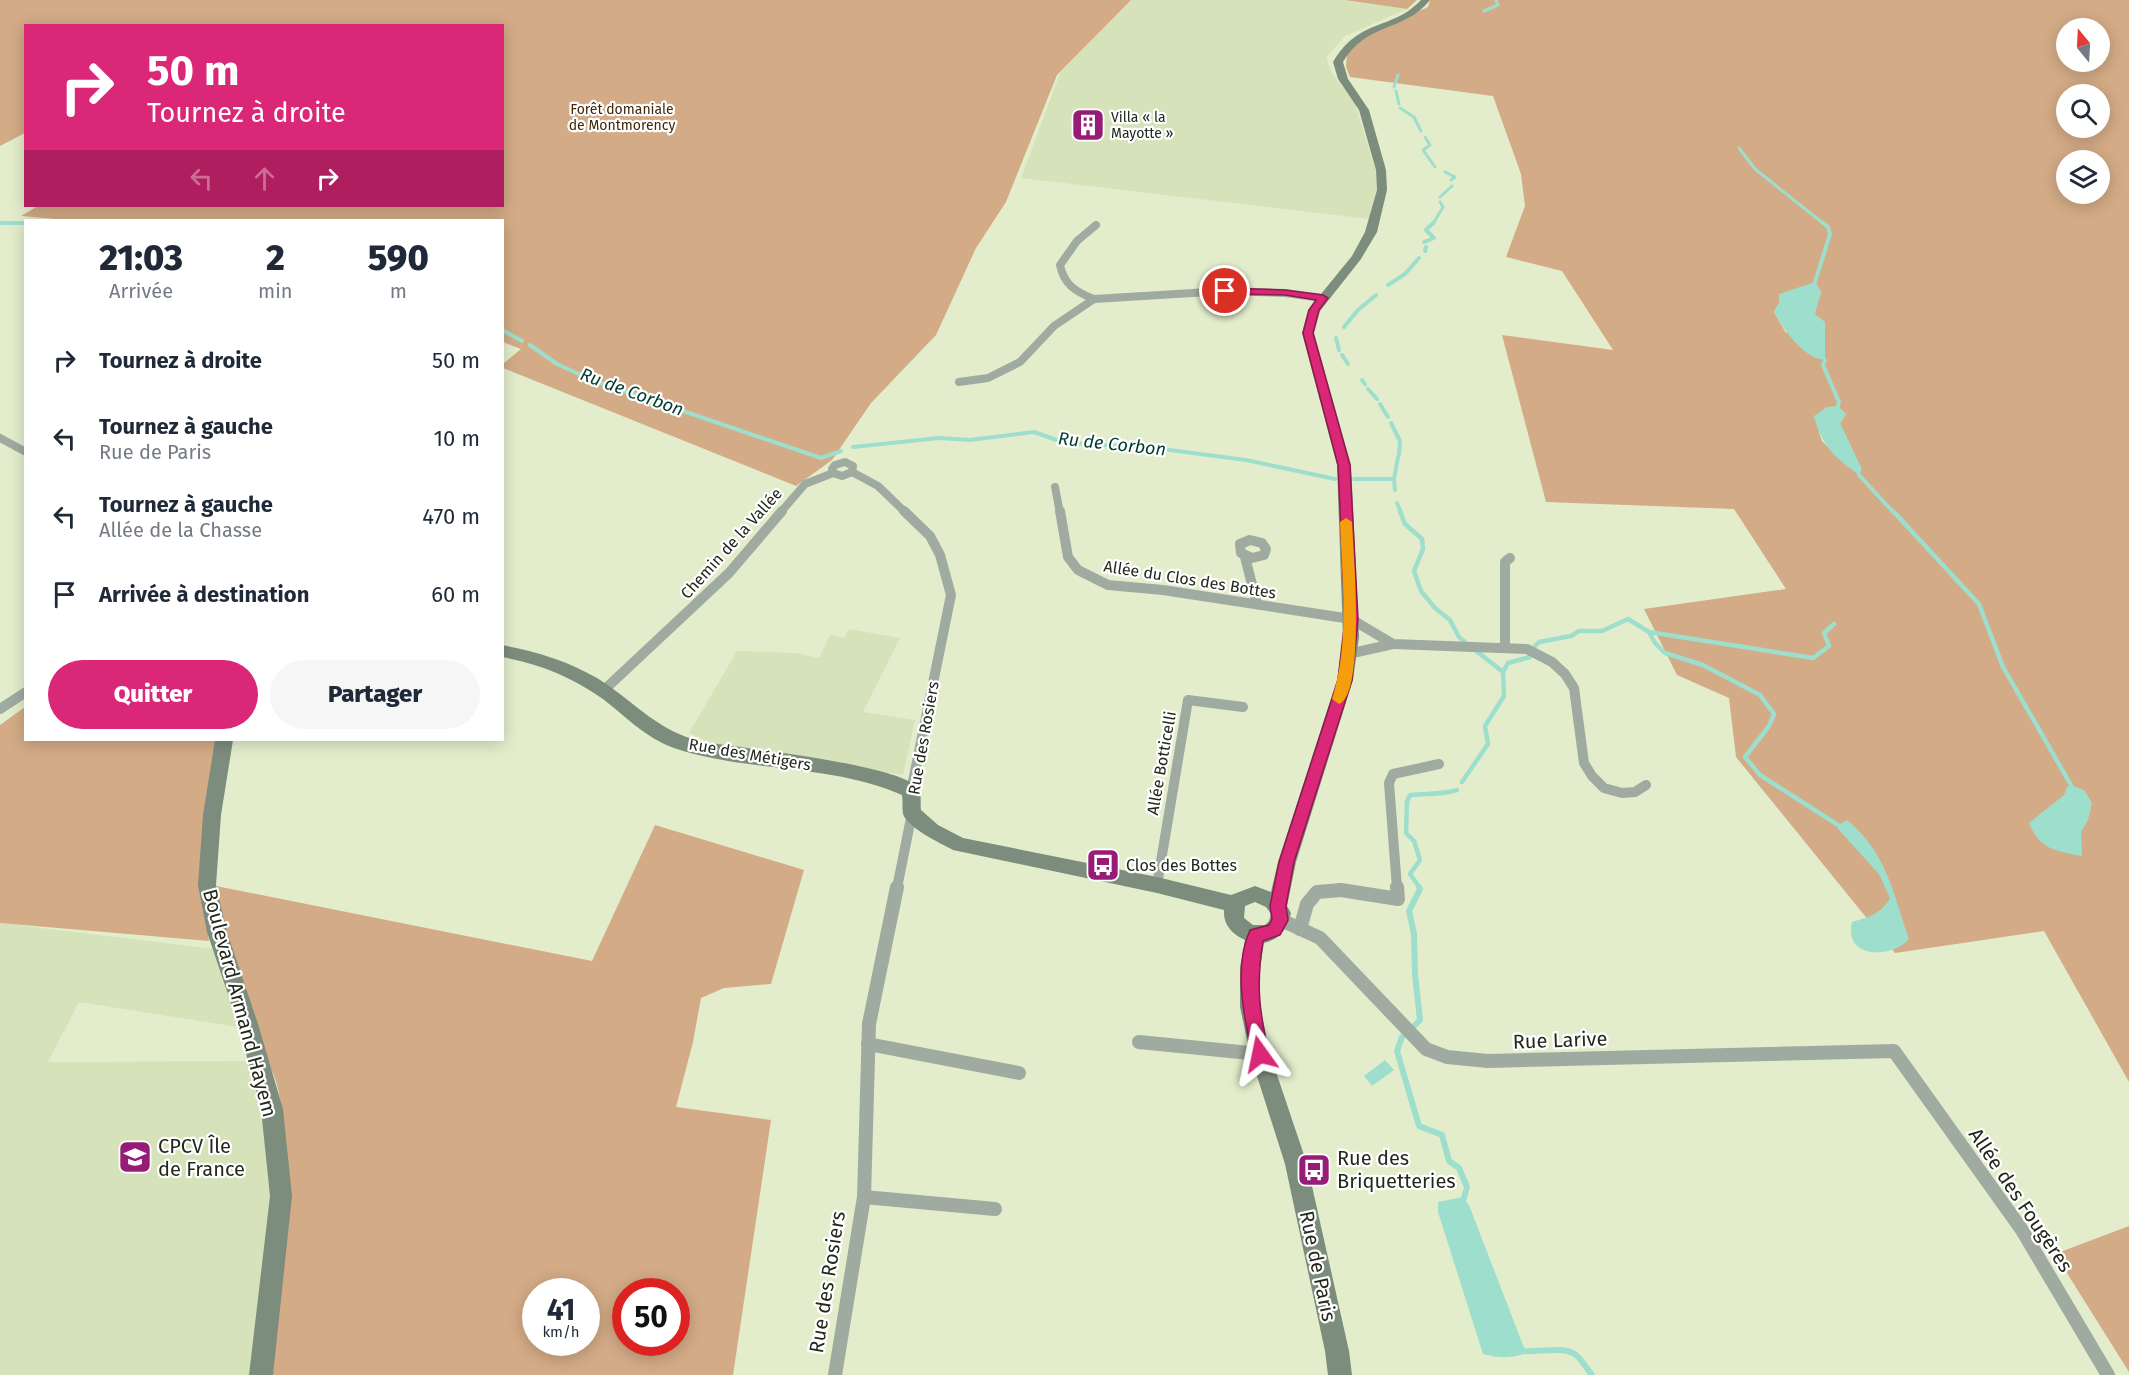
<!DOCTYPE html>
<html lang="fr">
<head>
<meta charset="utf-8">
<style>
	:root { --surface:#fff; --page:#f6f6f7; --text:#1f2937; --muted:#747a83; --accent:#db2777 }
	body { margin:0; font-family:"Fira Sans",sans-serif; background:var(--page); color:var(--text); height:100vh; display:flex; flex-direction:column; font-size:22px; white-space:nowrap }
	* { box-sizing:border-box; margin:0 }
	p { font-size:20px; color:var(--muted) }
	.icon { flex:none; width:33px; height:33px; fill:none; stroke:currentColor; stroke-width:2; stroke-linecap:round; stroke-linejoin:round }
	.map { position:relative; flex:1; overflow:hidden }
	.panel { position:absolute; left:24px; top:219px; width:480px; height:522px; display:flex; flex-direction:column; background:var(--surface); border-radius:0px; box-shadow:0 3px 15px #0003 }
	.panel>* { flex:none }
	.hud { position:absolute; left:24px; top:24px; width:480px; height:183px; border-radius:0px; box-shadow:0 3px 15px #0003; background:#db2777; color:#fff; overflow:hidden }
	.needle { width:39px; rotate:342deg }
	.buttons { position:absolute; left:2056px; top:18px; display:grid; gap:12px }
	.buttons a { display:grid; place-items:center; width:54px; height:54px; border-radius:50%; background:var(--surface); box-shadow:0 3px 15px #0003; font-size:30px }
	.speed { position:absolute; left:522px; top:1278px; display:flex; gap:12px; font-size:30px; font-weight:700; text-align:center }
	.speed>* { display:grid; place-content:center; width:78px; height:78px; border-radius:50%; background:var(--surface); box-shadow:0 3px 15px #0003; line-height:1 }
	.speed small { font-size:15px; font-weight:400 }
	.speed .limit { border:9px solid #d22; background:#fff; color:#111 }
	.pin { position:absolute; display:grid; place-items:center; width:51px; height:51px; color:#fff; margin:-26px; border:3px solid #fff; border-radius:50%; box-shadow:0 2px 6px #0007 }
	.me { position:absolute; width:66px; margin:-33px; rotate:348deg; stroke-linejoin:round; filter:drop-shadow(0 0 4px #0008) }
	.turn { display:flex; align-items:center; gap:21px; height:126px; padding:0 24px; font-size:27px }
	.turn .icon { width:78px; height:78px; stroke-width:2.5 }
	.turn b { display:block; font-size:42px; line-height:51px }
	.lanes { display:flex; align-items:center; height:57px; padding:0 24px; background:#0003; justify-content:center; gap:30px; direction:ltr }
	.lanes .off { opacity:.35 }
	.eta { display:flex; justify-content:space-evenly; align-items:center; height:102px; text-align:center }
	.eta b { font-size:36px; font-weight:800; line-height:42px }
	.action { display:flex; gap:12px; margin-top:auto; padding:12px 24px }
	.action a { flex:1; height:69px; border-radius:36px; background:var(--accent); color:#fff; font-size:24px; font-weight:800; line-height:69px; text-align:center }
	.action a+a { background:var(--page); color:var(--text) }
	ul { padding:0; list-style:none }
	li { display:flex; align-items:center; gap:18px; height:78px; padding:0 24px }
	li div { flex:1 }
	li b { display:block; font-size:22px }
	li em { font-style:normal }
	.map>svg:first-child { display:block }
	.built { fill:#d6e2ba }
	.forest { fill:#d3ab86; fill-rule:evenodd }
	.water { fill:#9edecd }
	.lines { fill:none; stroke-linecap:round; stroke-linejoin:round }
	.stream-far3 { stroke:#9edecd; stroke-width:3 }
	.stream-far2 { stroke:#9edecd; stroke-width:4 }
	.stream-far1 { stroke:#9edecd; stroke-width:4.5 }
	.stream { stroke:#9edecd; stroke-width:6 }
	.building { fill:#d1c18f; stroke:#807758; stroke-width:1.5 }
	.minor-far2 { stroke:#9faba0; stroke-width:8 }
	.minor-far1 { stroke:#9faba0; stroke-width:10 }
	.minor { stroke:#9faba0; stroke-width:14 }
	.secondary { fill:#7c8d7d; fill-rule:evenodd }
	.route { fill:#db2777; stroke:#8e194d; stroke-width:1.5 }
	.slow { fill:#f59e0b }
	.labels { text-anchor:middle; stroke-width:4.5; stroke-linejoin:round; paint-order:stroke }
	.far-park-label { font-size:14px; fill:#412608; stroke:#fff }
	.far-poi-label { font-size:14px; fill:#24271b; stroke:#fff; text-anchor:start }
	.street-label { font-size:16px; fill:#24271b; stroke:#fff }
	.poi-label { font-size:16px; fill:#24271b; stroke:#fff; text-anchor:start }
	.water-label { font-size:18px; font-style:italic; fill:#003b30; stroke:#fff }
	.near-street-label { font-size:20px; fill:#24271b; stroke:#fff }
	.near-poi-label { font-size:20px; fill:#24271b; stroke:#fff; text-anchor:start }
</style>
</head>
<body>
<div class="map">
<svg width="2129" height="1375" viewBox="0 0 2129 1375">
	<rect width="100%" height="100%" fill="#e3edcb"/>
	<g class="built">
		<polygon points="1130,0 1343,0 1407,9 1345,36 1327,56 1327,60 1332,73 1355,104 1376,171 1377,188 1369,219 1021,178 1060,73"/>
		<polygon points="849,629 900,638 863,712 915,720 903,775 717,745 689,733 737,651 795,653 819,658 830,635 844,638"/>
		<polygon points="0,923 214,949 238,1027 79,1002 48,1062 252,1061 259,1079 271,1200 252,1375 0,1375"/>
	</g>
	<g class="forest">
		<polygon points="0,0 1131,0 1057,75 1006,202 976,248 936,335 871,403 832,460 796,486 503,368 503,364 521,349 503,342 502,220 68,220 21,216 38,206 502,206 502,26 26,26 25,133 0,146"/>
		<polygon points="1345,0 1417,0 1407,9"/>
		<path d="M1430,0h699v1082l-85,-151 -149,22 -159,-196 -7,-59 -52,-23 -33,-66 142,-20 -52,-80 -188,-7 -44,-167 111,15 -51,-79 -56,-14 19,-51 -4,-32 -28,-78 -143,-19 -4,-10 1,-13 18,-18 63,-29zM2067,28h33v34h-33zM2067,94h33v34h-33zM2067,160h33v34h-33zM1815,282l6,10 -7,22 -28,19 -12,-21 5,-9zM1846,414l-6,9 8,44 -26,-26 -8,-25z"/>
		<polygon points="25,707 26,740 217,740 212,764 204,903 209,941 0,923 0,725"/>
		<path d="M655,825l149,45 -33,114 -47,4 -23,10 -8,44 -17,65 95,13 -38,255h-463l15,-241c-4,-23 -4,-50 -17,-70l-57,-179 381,76zM536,1292h50v50h-50zM626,1292h50v50h-50z"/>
		<polygon points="2129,1226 2129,1372 2055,1254"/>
	</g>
	<g class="water">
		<path d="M1815,282l6,10 -6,22 10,8v38c-21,-1 -42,-31 -51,-48l5,-9v-9z"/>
		<path d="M1838,406l8,8 -6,9 22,46 -3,6c-24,-17 -37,-29 -45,-59l13,-9z"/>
		<path d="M2071,785l13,5 8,13 -4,17 -7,12 1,24c-26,-5 -42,-6 -53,-33l35,-28 3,-8z"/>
		<path d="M1847,820c40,33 46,73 62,119 -18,21 -66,19 -57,-17 17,-5 29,-8 38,-24l-11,-24 -41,-45v-4z"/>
		<polygon points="1385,1060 1394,1070 1372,1086 1364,1076"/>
		<path d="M1463,1197l6,8 57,148c-16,6 -27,5 -43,1l-45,-142v-10z"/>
	</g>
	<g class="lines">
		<g class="stream-far3">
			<polyline points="1484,11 1498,5 1496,0"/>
			<polyline points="1394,87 1398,75"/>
			<polyline points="1396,91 1399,104"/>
			<polyline points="1400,108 1414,117 1421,131"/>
			<polyline points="1425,137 1430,145 1423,150 1435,167"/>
			<polyline points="1739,148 1755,169 1824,224"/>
			<polyline points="1445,172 1455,177 1451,180"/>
			<polyline points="1440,197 1452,186"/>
			<polyline points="0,223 26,223"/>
			<polyline points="1433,224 1443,207 1440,202"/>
		</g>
		<g class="stream-far2">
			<polyline points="0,223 26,223"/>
			<polyline points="1424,242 1434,238 1426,230 1434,222"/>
			<polyline points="1425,251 1426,247"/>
			<polyline points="1815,282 1830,234 1828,227 1822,222"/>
			<polyline points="1388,285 1405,274 1419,258"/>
			<polyline points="1344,327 1358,310 1376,295"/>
			<polyline points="502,330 522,341"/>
			<polyline points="1336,338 1339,350"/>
			<polyline points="530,345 557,364 592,380 821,458 841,451"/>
			<polyline points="1342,355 1348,364"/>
			<polyline points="1825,360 1823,365 1839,402 1838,406"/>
			<polyline points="1362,380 1365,384"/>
			<polyline points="1368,389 1377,399"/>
			<polyline points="1380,404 1388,417"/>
			<polyline points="1391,423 1400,441 1399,455"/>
			<polyline points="853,447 939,438 970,440 1034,432 1062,442 1162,449 1246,460 1335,479"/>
			<polyline points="1859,475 1894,513"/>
			<polyline points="1354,479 1394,479"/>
			<polyline points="1395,490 1394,479 1398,457"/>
			<polyline points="1397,503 1401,513"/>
		</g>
		<g class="stream-far1">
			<polyline points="1400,511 1405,524 1422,539 1423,549 1414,571 1421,591 1435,608 1450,620 1459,637 1467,644"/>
			<polyline points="1893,511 1979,604 2003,667 2071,785"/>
			<polyline points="1649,632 1813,658 1829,646 1824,633 1834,624"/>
			<polyline points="1535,646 1539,642 1571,636 1579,631 1602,631 1628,619 1649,632 1655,643 1665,653 1703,665 1760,695 1774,714 1769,726 1745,757 1760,775 1838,825"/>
			<polyline points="1503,672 1508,663 1530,657"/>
			<polyline points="1462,782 1488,744 1485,726 1504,696 1503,672 1475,650"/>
			<path d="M1420,888l-10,-14 10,-14 -6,-19 -8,-8 1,-31 3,-7c17,-2 31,0 47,-5"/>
		</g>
		<g class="stream">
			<polyline points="1411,1029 1420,1020 1415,974 1414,934 1409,911 1420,889 1419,887"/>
			<polyline points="1402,1037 1397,1051 1419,1126 1442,1135 1449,1161 1459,1168 1467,1187 1463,1201"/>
			<path d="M1523,1351c16,2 40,-6 53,4 6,5 11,14 16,20"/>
		</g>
	</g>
	<polygon class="building" points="1083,117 1099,120 1092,130 1076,127"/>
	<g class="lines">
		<g class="minor-far2">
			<path d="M1094,299c-18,-7 -30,-14 -34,-34l17,-24 19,-16"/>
			<polyline points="959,382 988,378 1020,362 1054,326 1094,299 1225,291 1285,293 1323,298"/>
			<polyline points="0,438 26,452"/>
			<polygon points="845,462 853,466 852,472 842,476 833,473 832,469 835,465"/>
			<polyline points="852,472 878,486 906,513"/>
			<polyline points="1055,487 1060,513"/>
			<polyline points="780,513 805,484 833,473"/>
		</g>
		<g class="minor-far1">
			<polyline points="904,511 930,536 940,555 951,595 911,791"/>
			<polyline points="1060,511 1068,557 1078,570 1108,585 1163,590 1351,619 1393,644 1527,649 1552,662 1565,674 1574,688 1584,763 1592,776 1604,788 1622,793 1635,792 1646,785"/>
			<polygon points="1250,540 1262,543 1266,549 1264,555 1252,558 1241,553 1240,544"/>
			<polyline points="1245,557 1257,604"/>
			<polyline points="1505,647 1505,562 1510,558"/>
			<polyline points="1348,654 1393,644"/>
			<polyline points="603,691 729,573 782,511"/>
			<polyline points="0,709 26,692"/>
			<polyline points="1157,885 1188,700 1243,707"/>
			<polyline points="897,888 912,813"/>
			<polyline points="1397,888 1389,783 1393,774 1439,764"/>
		</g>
		<g class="minor">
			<polyline points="1281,920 1320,938 1426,1049 1447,1057 1488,1061 1894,1051 2022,1230 2108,1375"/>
			<polyline points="1300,929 1307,904 1317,892 1341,890 1398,899 1397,887"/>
			<polyline points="1139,1042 1260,1054"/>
			<polyline points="868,1044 1019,1073"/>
			<polyline points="864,1197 995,1209"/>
			<polyline points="835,1375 864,1197 869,1024 897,887"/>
		</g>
		<g class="secondary">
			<path d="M1421,0h9c-25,32 -64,22 -87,62l5,17 21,31 17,60 1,20 -10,42 -16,27 -41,52 -6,22 37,132 8,172 -6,43 -57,182 -9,44 4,7c-5,17 -9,25 -27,30l-4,25v39l10,47 37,110 42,187 3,24h-24l-3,-24 -40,-187 -35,-110 -10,-47v-39l5,-28c-13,-6 -22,-15 -21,-30l-67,-17 -204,-43c-13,-7 -45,-22 -50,-36 -1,-6 0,-13 -1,-19 -73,-32 -154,-22 -228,-47 -28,-10 -48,-31 -71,-49 -31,-22 -63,-35 -101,-42v-12c33,6 66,16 95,33 40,25 63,57 113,65 34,5 191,22 208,45 4,5 2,16 3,22l17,15 25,13 194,39 74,18 24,-9 16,6 7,-30 59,-182 6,-43 -6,-172 -35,-132 6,-23 44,-54 13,-24 12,-42 -1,-20 -17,-60 -21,-31 -5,-17c27,-45 59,-31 88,-62zM1255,902l11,5 5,7 -2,7 -4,4h-12l-9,-7 1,-12z"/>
			<polygon points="215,740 233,740 221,815 216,885 227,932 258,1024 283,1109 292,1196 273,1375 249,1375 270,1196 261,1109 238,1024 207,932 198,885 203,815"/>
		</g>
	</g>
	<path class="route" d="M1225,288l60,2 38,5 5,3 -9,12 -6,23 37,132 8,154 -6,61 -58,182 -8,44 2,14 -8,15 -17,6c-7,44 -4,69 6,113l-3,6 -6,2 -6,-2 -2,-6c-8,-37 -19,-87 -2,-124l19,-5 3,-6 -2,-13 9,-44 59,-182 7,-61 -7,-154 -35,-132 6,-23 7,-10 -31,-5 -64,-1 -1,-3z"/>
	<path class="slow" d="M1346,518l6,4c1,27 14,173 -13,182l-7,-5c18,-58 10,-118 8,-177z"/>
	<defs>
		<symbol id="building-square" viewBox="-11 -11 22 22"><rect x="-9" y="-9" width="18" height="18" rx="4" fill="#961c77" stroke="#fff"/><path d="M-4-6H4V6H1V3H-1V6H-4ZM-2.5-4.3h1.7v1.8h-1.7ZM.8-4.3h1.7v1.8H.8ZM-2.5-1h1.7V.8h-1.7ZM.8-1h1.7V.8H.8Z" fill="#fff"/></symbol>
		<symbol id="bus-square" viewBox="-11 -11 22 22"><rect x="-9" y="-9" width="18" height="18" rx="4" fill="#961c77" stroke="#fff"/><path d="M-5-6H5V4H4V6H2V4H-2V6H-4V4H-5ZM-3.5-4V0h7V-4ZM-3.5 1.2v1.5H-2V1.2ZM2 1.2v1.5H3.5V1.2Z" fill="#fff"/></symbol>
		<symbol id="school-square" viewBox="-11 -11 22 22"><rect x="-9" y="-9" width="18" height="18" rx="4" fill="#961c77" stroke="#fff"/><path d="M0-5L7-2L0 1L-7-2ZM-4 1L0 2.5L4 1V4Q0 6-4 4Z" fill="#fff"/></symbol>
	</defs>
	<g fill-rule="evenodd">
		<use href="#building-square" x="1069" y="106" width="38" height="38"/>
		<use href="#bus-square" x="1084" y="846" width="38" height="38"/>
		<use href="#school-square" x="116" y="1138" width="38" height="38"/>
		<use href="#bus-square" x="1295" y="1151" width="38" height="38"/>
	</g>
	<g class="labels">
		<g class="far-park-label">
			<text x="622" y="114">Forêt domaniale<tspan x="622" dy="16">de Montmorency</tspan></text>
		</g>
		<g class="far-poi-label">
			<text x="1111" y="122">Villa « la<tspan x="1111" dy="16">Mayotte »</tspan></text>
		</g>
		<g class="street-label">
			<text transform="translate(731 543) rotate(-48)" y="6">Chemin de la Vallée</text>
			<text transform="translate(1190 579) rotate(9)" y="6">Allée du Clos des Bottes</text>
			<text transform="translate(923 738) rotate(-80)" y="6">Rue des Rosiers</text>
			<text transform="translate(750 754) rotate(10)" y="6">Rue des Métigers</text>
			<text transform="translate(1161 763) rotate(-80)" y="6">Allée Botticelli</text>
		</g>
		<g class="poi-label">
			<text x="1126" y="871">Clos des Bottes</text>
		</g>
		<g class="water-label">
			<text transform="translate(632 392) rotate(20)" y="6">Ru de Corbon</text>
			<text transform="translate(1112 444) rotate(6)" y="6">Ru de Corbon</text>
		</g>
		<g class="near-street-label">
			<text transform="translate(240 1003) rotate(75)" y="7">Boulevard Armand Hayem</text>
			<text transform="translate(1560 1040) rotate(-2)" y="7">Rue Larive</text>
			<text transform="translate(2021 1200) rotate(56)" y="7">Allée des Fougères</text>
			<text transform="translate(1318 1266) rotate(78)" y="7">Rue de Paris</text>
			<text transform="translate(827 1282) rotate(-81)" y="7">Rue des Rosiers</text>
		</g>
		<g class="near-poi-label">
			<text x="158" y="1153">CPCV Île<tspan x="158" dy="23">de France</tspan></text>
			<text x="1337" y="1165">Rue des<tspan x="1337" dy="23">Briquetteries</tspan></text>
		</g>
	</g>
</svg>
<div class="buttons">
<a><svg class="needle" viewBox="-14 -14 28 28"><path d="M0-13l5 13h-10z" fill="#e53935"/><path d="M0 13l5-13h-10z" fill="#747a83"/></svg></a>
<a><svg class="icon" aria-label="search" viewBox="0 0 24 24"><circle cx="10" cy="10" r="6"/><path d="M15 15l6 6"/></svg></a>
<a><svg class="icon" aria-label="layers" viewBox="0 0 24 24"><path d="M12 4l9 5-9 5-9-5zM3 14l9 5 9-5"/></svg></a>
</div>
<div class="speed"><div>41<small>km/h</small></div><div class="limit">50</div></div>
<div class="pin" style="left:1225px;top:291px;background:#d93025"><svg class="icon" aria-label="arrive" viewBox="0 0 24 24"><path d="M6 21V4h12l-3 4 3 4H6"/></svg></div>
<svg class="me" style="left:1260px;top:1054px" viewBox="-20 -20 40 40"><path d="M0-17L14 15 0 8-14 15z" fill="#db2777" stroke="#fff" stroke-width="4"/></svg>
<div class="hud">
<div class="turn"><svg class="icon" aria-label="right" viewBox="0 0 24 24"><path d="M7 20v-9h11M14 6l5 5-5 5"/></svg><div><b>50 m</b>Tournez à droite</div></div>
<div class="lanes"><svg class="icon off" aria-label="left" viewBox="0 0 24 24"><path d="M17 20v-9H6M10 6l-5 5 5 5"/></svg><svg class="icon off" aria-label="ahead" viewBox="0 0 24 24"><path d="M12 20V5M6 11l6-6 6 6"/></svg><svg class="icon" aria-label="right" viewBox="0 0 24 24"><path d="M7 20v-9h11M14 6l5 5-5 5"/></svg></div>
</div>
<section class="panel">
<div class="eta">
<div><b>21:03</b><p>Arrivée</p></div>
<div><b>2</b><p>min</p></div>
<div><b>590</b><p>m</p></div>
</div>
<ul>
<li><svg class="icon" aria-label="right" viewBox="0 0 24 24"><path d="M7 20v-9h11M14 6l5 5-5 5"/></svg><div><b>Tournez à droite</b></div><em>50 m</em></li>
<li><svg class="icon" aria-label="left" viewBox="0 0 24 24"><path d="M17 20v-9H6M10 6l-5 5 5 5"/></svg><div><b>Tournez à gauche</b><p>Rue de Paris</p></div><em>10 m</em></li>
<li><svg class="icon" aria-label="left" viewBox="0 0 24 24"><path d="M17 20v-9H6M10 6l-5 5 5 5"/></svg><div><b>Tournez à gauche</b><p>Allée de la Chasse</p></div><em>470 m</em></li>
<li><svg class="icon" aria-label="arrive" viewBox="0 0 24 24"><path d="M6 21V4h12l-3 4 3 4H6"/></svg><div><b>Arrivée à destination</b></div><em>60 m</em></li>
</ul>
<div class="action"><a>Quitter</a><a>Partager</a></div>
</section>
</div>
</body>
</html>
